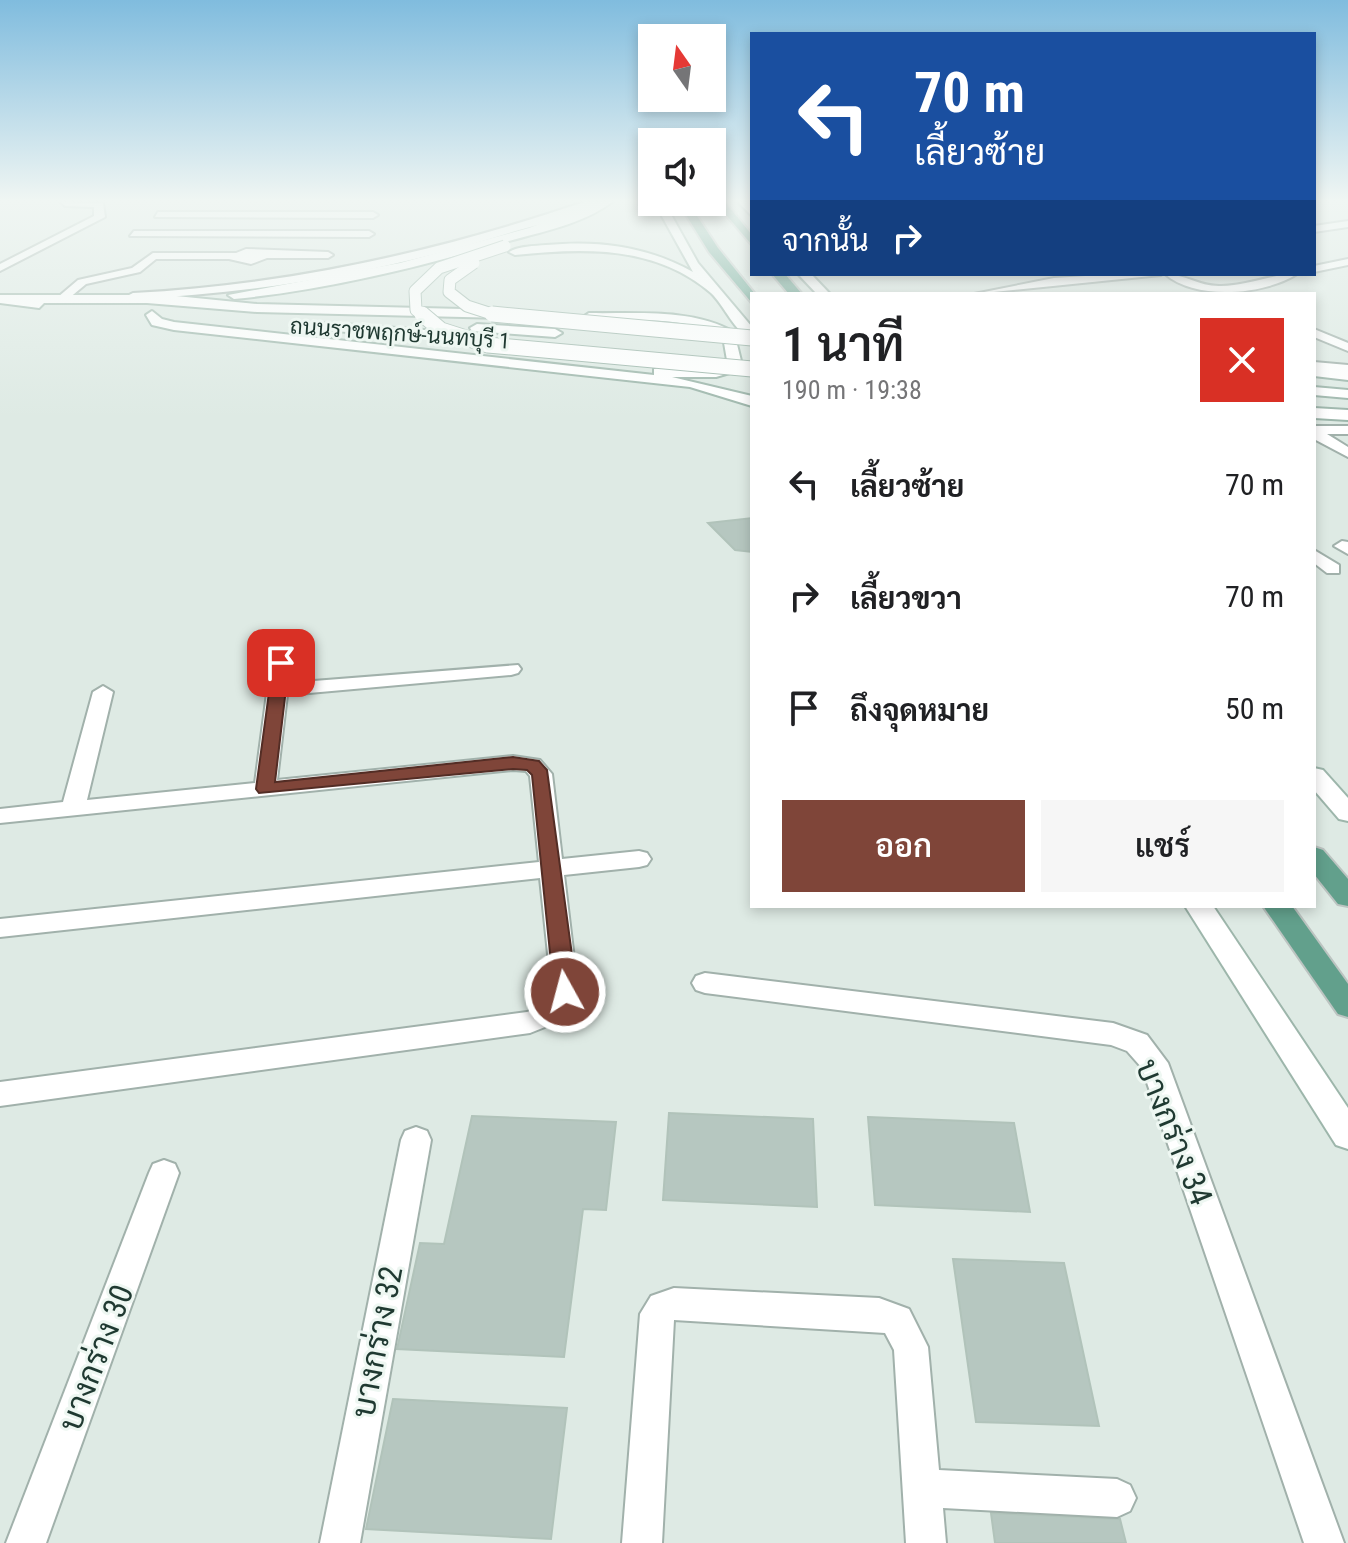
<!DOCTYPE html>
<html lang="th">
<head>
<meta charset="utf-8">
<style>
	:root { --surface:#fff; --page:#f6f6f6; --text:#202124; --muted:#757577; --accent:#7f4539 }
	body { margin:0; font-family:"Roboto Condensed",Sarabun,sans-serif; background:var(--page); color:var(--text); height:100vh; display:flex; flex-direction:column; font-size:30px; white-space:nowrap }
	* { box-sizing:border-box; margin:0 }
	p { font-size:26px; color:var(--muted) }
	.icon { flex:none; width:44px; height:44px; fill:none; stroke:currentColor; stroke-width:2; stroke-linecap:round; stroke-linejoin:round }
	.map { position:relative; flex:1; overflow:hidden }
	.side { position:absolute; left:750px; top:292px; width:566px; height:616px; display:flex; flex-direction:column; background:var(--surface); border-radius:0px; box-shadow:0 4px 12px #0003 }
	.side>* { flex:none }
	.hud { position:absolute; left:750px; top:32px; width:566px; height:244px; border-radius:0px; box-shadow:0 4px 12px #0003; background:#1a4fa0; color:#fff; overflow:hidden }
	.needle { width:52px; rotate:346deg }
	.fabs { position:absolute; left:638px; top:24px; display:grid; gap:16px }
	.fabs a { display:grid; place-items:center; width:88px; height:88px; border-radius:0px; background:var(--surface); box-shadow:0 4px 12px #0003; font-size:40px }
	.pin { position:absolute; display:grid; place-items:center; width:68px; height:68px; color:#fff; margin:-34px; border-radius:16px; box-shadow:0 4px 12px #0006 }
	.me { position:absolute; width:88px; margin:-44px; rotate:353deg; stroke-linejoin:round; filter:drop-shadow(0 0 6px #0008) }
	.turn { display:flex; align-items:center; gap:28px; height:168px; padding:0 32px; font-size:36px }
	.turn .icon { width:104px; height:104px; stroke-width:2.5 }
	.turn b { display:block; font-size:56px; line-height:68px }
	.then { display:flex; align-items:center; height:76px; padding:0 32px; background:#0003; gap:16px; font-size:30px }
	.round { display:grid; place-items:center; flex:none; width:84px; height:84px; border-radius:0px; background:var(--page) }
	.head { display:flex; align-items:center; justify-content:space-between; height:136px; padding:0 32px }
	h1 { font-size:48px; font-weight:600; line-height:60px }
	.primary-button { display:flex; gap:16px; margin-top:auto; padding:16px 32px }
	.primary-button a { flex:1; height:92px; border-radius:0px; background:var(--accent); color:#fff; font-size:32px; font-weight:600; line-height:92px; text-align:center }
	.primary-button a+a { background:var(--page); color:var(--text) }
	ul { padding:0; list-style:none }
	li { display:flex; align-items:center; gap:24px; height:112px; padding:0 32px }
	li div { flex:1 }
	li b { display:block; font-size:30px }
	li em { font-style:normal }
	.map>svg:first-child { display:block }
	.building { fill:#b6c7c0; stroke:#b1c3ba; stroke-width:2 }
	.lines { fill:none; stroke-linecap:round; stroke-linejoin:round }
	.minor-casing { stroke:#a1b1ab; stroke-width:4 }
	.secondary-casing { stroke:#9db6ab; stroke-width:4 }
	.primary-casing { stroke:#bcc4c1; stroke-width:4 }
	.minor { fill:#fff; fill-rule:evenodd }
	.secondary { fill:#fff; fill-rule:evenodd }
	.primary { fill:#62a08c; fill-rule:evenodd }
	.secondary-bridge-far1-casing { stroke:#9db6ab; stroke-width:13; stroke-linecap:butt }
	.secondary-bridge-casing { stroke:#9db6ab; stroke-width:17; stroke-linecap:butt }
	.secondary-bridge-far1 { stroke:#fff; stroke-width:11 }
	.secondary-bridge { stroke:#fff; stroke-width:15 }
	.route { fill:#7f4539; stroke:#532d25; stroke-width:2 }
	.labels { text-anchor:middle; stroke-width:6; stroke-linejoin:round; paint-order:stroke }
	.far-street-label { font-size:22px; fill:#1f3931; stroke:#eef7f2 }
	.near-street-label { font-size:32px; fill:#1f3931; stroke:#eef7f2 }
</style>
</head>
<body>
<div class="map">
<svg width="1348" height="1543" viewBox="0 0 1348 1543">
	<rect width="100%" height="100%" fill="#deeae4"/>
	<g class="building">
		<polygon points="752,518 752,552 735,550 708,523"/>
		<polygon points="669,1113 813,1119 817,1207 663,1200"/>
		<polygon points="472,1116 616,1122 606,1210 583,1209 564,1357 397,1349 420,1243 444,1244"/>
		<polygon points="868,1117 1014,1123 1030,1212 875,1205"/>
		<polygon points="953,1259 1064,1263 1099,1426 976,1422"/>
		<polygon points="393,1399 567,1408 551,1539 366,1529"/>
		<polygon points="991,1513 1120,1519 1126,1543 995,1543"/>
	</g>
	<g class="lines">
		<defs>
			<g id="minor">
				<polygon points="61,202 103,203 105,217 0,271 0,264 94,216 94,207 65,206"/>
				<path d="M584,202h15c-24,15 -59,22 -87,30 -124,39 -249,61 -379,67l-6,-3 6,-3c156,-8 304,-41 451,-91z"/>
				<polygon points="158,212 373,212 378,215 373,218 155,217"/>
				<polygon points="1348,221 1348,227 1314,232 1314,226"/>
				<polygon points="134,231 369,231 374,234 369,237 130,236"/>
				<polygon points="246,249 328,252 333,255 328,258 267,258 251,264 229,259 156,259 140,272 86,284 68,299 58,297 78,280 132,268 153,253 236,253"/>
				<polygon points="1348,259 1348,265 1314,272 1314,266"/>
				<polygon points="1117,274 1161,275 974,294 1054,278"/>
				<path d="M1165,274c20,0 35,13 56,12 26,0 50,-12 76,-12 -33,21 -101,27 -132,0z"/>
				<polygon points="1314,329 1348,343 1348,351 1314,337"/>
				<polygon points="1314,362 1348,365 1348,373 1314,370"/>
				<polygon points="1314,426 1348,426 1348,434 1327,434 1348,447 1348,457 1314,439"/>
				<polygon points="1342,541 1348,542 1348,554 1334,546"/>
				<polygon points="1314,550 1339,565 1339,573 1327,573 1314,563"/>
				<polygon points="281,657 291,663 288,683 518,665 521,669 518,673 511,675 287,695 277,780 513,756 540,760 552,774 562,859 639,851 647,853 651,859 647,865 639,867 564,875 578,992 565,1019 530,1033 0,1106 0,1082 527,1012 545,1005 552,992 540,878 0,937 0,919 539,862 530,776 526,771 513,770 0,823 0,809 63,802 93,692 103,686 113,692 87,800 255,783 271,663"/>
				<polygon points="705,973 1113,1023 1147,1035 1168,1063 1344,1543 1304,1543 1142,1068 1127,1051 1111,1045 705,993 696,990 692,983 696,976"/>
				<polygon points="416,1127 427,1131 431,1140 360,1543 320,1543 401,1140 405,1131"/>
				<polygon points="164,1160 175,1164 179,1173 46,1543 6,1543 149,1173 153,1164"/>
				<polygon points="674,1288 879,1298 909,1309 928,1347 939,1470 1117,1479 1130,1485 1136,1498 1130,1511 1117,1517 943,1508 946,1543 906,1543 894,1350 885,1333 674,1320 662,1543 622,1543 640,1314 651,1296"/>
			</g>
			<g id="secondary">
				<path d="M598,202h14c-27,21 -70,30 -103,39 -90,26 -181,49 -275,58l-6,-4 172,-32 129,-35z"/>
				<path d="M654,202h10l34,61 54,64v12c-18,-7 -27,-33 -41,-46 -56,-48 -127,-45 -196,-38l-6,-3c10,-6 25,-6 37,-7 53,-5 100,1 147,27z"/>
				<polygon points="738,202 749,202 752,216"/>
				<polygon points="798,274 811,274 830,294 817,294"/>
				<polygon points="0,295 166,295 257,304 504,310 510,314 504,318 257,312 147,303 44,303 39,308 0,303"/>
				<path d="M152,311l10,8 12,3 480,53v-6l5,-1 69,-2 -5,-29c-38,-22 -92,-16 -134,-16l-6,-4 6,-4c47,1 103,-5 145,19l9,37 -27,8h-44l80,19v10l-62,-19 -516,-57 -22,-5 -6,-10z"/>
				<polygon points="327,323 466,333 473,337 466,341 322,330 322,324"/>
				<polygon points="477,324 555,329 562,333 555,337 472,331 470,328"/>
				<polygon points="1314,368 1348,372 1348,380 1314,376"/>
				<polygon points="1314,387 1348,390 1348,398 1314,395"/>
				<polygon points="1314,408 1348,410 1348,420 1314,418"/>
				<polygon points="1314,768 1323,770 1348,798 1348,821 1339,819 1314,790"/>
				<polygon points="1185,906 1213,906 1348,1108 1348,1149 1336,1145"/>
			</g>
			<g id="primary">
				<polygon points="678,202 688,202 718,248 755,294 752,303 709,252"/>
				<polygon points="715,202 725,202 752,235 752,245"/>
				<polygon points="772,274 785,274 802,294 789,294"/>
				<polygon points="1314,847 1323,850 1348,879 1348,906 1338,904 1314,874"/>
				<polygon points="1263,906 1292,906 1348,984 1348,1017 1338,1014"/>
			</g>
		</defs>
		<use href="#minor" class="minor-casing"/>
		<use href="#secondary" class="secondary-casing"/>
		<use href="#primary" class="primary-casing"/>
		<use href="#minor" class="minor"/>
		<use href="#secondary" class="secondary"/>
		<use href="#primary" class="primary"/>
		<defs>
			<g id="secondary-bridge-far1">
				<polyline points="474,263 450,280 449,292 467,306 498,316"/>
				<polyline points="424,316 416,310 415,291 439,268 505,246"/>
			</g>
			<g id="secondary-bridge">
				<polyline points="422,314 441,330 488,345 752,369"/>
				<polyline points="492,314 752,338"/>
			</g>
		</defs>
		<use href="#secondary-bridge-far1" class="secondary-bridge-far1-casing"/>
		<use href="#secondary-bridge" class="secondary-bridge-casing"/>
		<use href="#secondary-bridge-far1" class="secondary-bridge-far1"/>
		<use href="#secondary-bridge" class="secondary-bridge"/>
	</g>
	<linearGradient id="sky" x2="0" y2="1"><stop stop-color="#80bcde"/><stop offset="0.48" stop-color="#f0f6f3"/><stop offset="1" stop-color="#f0f6f3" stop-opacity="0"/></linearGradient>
	<rect width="1348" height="418" fill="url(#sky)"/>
	<polygon class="route" points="281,659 289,663 275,782 513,757 539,761 547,770 577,992 573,998 565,1000 554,992 532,775 527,770 513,769 259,793 256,789 273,663"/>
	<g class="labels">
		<g class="far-street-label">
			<text transform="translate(400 333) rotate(4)" y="8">ถนนราชพฤกษ์-นนทบุรี 1</text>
		</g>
		<g class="near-street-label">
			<text transform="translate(1174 1132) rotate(68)" y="11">บางกร่าง 34</text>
			<text transform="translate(377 1342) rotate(-79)" y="11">บางกร่าง 32</text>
			<text transform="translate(96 1358) rotate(-69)" y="11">บางกร่าง 30</text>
		</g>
	</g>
</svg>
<div class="fabs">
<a><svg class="needle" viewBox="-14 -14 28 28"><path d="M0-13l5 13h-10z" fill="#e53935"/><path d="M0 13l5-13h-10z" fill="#757577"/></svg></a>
<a><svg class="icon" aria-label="sound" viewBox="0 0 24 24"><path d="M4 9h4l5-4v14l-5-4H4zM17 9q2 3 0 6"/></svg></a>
</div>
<div class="pin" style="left:281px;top:663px;background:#d93025"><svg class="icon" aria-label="arrive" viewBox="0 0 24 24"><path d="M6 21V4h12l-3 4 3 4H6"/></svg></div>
<svg class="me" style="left:565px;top:992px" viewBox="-20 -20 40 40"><circle r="17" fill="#7f4539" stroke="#fff" stroke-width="3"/><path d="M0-11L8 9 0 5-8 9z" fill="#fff"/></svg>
<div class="hud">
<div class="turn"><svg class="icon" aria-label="left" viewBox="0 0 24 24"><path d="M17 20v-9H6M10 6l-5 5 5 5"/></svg><div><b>70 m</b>เลี้ยวซ้าย</div></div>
<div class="then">จากนั้น<svg class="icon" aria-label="right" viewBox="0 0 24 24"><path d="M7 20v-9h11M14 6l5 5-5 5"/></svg></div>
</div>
<section class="side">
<div class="head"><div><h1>1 นาที</h1><p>190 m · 19:38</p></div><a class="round" style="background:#d93025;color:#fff"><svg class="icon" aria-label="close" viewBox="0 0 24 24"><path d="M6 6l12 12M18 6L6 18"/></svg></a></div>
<ul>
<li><svg class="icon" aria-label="left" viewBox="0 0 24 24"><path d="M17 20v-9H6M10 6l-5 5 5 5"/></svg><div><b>เลี้ยวซ้าย</b></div><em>70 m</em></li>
<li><svg class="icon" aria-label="right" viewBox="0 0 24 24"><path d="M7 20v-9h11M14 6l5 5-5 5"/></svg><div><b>เลี้ยวขวา</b></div><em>70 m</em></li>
<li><svg class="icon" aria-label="arrive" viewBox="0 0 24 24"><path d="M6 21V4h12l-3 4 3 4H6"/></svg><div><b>ถึงจุดหมาย</b></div><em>50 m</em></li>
</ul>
<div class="primary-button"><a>ออก</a><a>แชร์</a></div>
</section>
</div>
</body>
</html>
